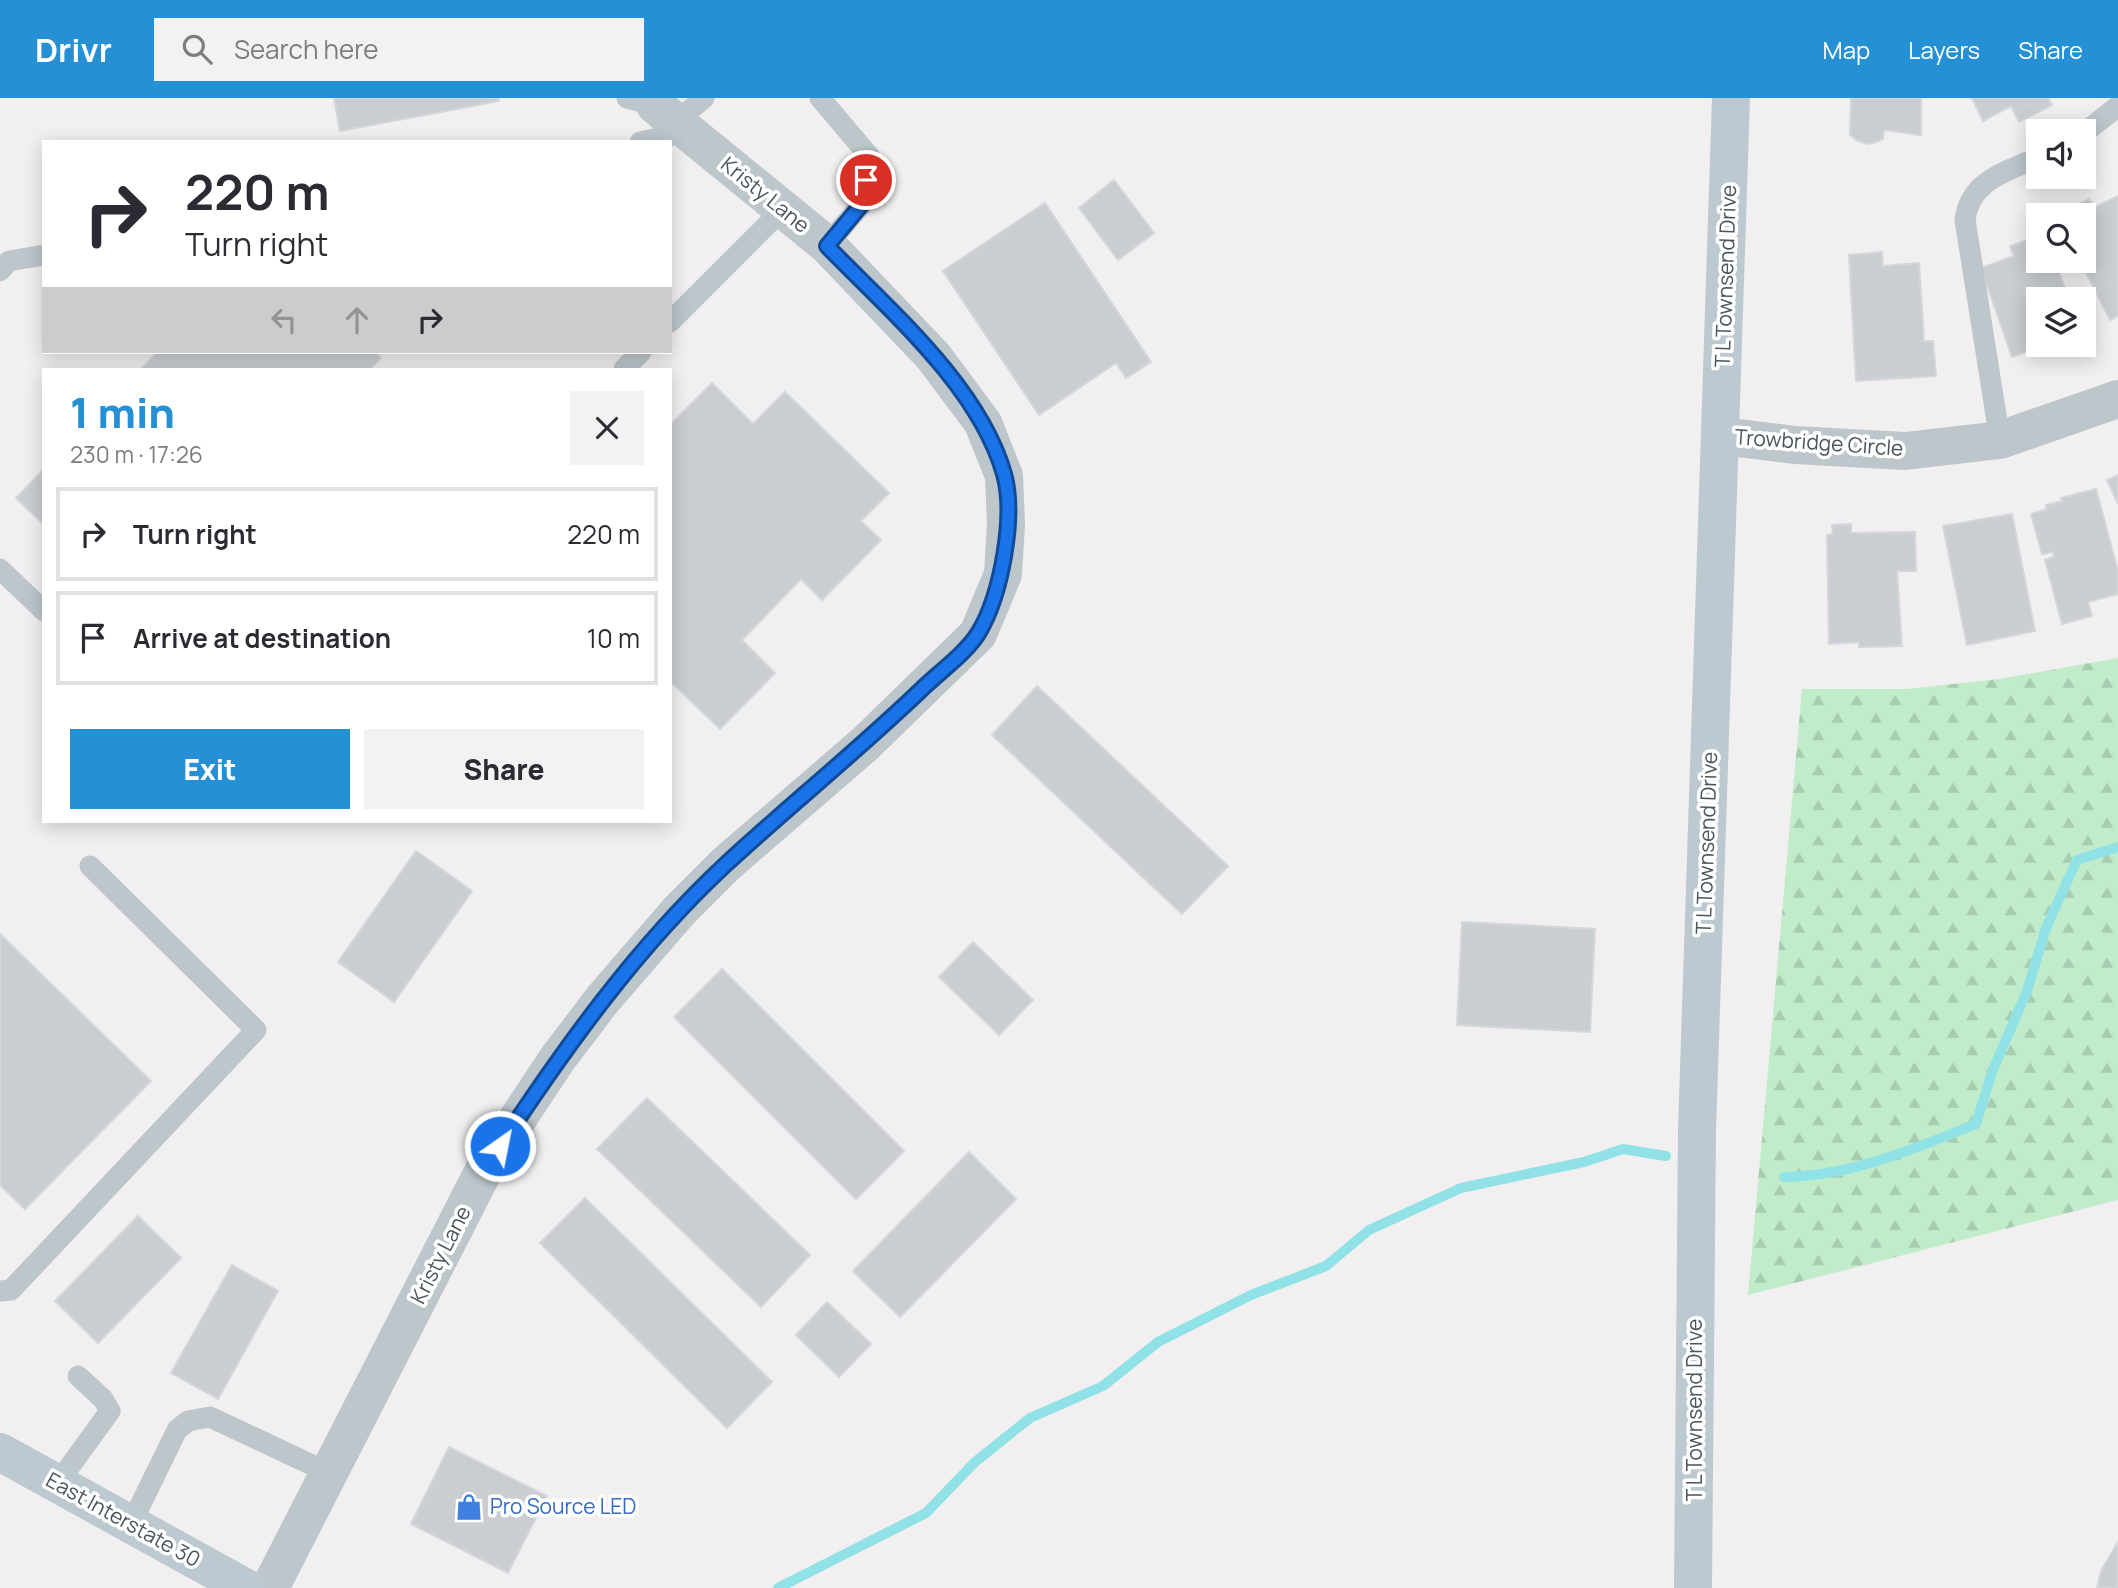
<!DOCTYPE html>
<html lang="en">
<head>
<meta charset="utf-8">
<style>
	:root { --surface:#fff; --page:#f2f2f3; --text:#2b2b33; --muted:#7c7c81; --line:#e1e1e2; --accent:#2690d5 }
	body { margin:0; font-family:Manrope,sans-serif; background:var(--page); color:var(--text); height:100vh; display:flex; flex-direction:column; font-size:26px; white-space:nowrap }
	* { box-sizing:border-box; margin:0 }
	p { font-size:23px; color:var(--muted) }
	.icon { flex:none; width:38px; height:38px; fill:none; stroke:currentColor; stroke-width:2; stroke-linecap:round; stroke-linejoin:round }
	.map { position:relative; flex:1; overflow:hidden }
	.sheet { position:absolute; left:42px; top:270px; width:630px; height:455px; display:flex; flex-direction:column; background:var(--surface); border-radius:0px; box-shadow:0 4px 18px #0003 }
	.sheet>* { flex:none }
	.top-card { position:absolute; left:42px; top:42px; width:630px; height:214px; border-radius:0px; box-shadow:0 4px 18px #0003; background:#fff; color:var(--text); overflow:hidden }
	.tools { position:absolute; left:2026px; top:21px; display:grid; gap:14px }
	.tools a { display:grid; place-items:center; width:70px; height:70px; border-radius:0px; background:var(--surface); box-shadow:0 4px 18px #0003; font-size:35px }
	.pin { position:absolute; display:grid; place-items:center; width:60px; height:60px; color:#fff; margin:-30px; border:4px solid #fff; border-radius:50%; box-shadow:0 2px 7px #0007 }
	.me { position:absolute; width:77px; margin:-38px; rotate:33deg; stroke-linejoin:round; filter:drop-shadow(0 0 5px #0008) }
	.turn { display:flex; align-items:center; gap:24px; height:147px; padding:0 28px; font-size:32px }
	.turn .icon { width:91px; height:91px; stroke-width:2.5 }
	.turn b { display:block; font-size:49px; line-height:60px }
	.lanes { display:flex; align-items:center; height:66px; padding:0 28px; background:#0003; justify-content:center; gap:35px; direction:ltr }
	.lanes .off { opacity:.35 }
	.round { display:grid; place-items:center; flex:none; width:74px; height:74px; border-radius:0px; background:var(--page) }
	.head { display:flex; align-items:center; justify-content:space-between; height:119px; padding:0 28px }
	h1 { font-size:42px; font-weight:800; line-height:52px; color:var(--accent) }
	.action { display:flex; gap:14px; margin-top:auto; padding:14px 28px }
	.action a { flex:1; height:80px; border-radius:0px; background:var(--accent); color:#fff; font-size:28px; font-weight:800; line-height:80px; text-align:center }
	.action a+a { background:var(--page); color:var(--text) }
	ul { padding:0; list-style:none }
	li { display:flex; align-items:center; gap:21px; height:94px; margin:0 14px 10px; padding:0 14px; border:4px solid var(--line); border-radius:0px }
	li div { flex:1 }
	li b { display:block; font-size:26px }
	li em { font-style:normal }
	header { display:flex; align-items:center; gap:42px; box-sizing:border-box; height:98px; padding:0 35px; background:var(--accent); color:#fff }
	header strong { font-size:33px }
	nav { display:flex; gap:38px; margin-inline-start:auto; font-size:24px }
	.search { width:490px; height:63px; background:var(--page); display:flex; align-items:center; gap:18px; box-sizing:border-box; padding:0 24px; border-radius:0px; color:var(--muted); font-size:26px }
	.map>svg:first-child { display:block }
	.forest { fill:url(#forest-firs) }
	.lines { fill:none; stroke-linecap:round; stroke-linejoin:round }
	.stream { stroke:#91e2e6; stroke-width:10 }
	.building { fill:#cacdd1; stroke:#d4d7da; stroke-width:2 }
	.lane { stroke:#bcc6cb; stroke-width:21 }
	.street { stroke:#bcc6cb; stroke-width:38 }
	.secondary { stroke:#bcc9d0; stroke-width:38 }
	.route-casing { stroke:#114b97; stroke-width:18 }
	.route { stroke:#1a73e8; stroke-width:12 }
	.labels { text-anchor:middle; stroke-width:7; stroke-linejoin:round; paint-order:stroke }
	.street-label { font-size:21px; fill:#49565b; stroke:#fff }
	.shop-label { font-size:21px; fill:#366cbe; stroke:#fff; text-anchor:start }
</style>
</head>
<body>
<header>
<strong>Drivr</strong>
<div class="search"><svg class="icon" aria-label="search" viewBox="0 0 24 24"><circle cx="10" cy="10" r="6"/><path d="M15 15l6 6"/></svg>Search here</div>
<nav><a>Map</a><a>Layers</a><a>Share</a></nav>
</header>
<div class="map">
<svg width="2118" height="1490" viewBox="0 0 2118 1490">
	<defs>
		<pattern id="forest-firs" width="22" height="20" patternUnits="userSpaceOnUse" patternTransform="scale(1.75)"><rect width="22" height="20" fill="#c1ecca"/><path d="M5 1l3.5 6h-7zM16 11l3.5 6h-7z" fill="#a7ccb0"/></pattern>
	</defs>
	<rect width="100%" height="100%" fill="#f2eff0"/>
	<polygon class="forest" points="2118,560 2118,1102 1748,1197 1802,591 1907,591 1999,581"/>
	<g class="lines">
		<g class="stream">
			<path d="M1784,1079c67,-1 130,-28 192,-53l16,-52 35,-81 19,-63 31,-68 41,-13"/>
			<polyline points="778,1490 926,1415 975,1364 1030,1320 1103,1288 1158,1244 1251,1197 1326,1168 1369,1132 1461,1090 1584,1064 1623,1051 1666,1058"/>
		</g>
	</g>
	<g class="building">
		<polygon points="334,0 498,0 499,3 340,33"/>
		<polygon points="1851,0 1921,0 1921,37 1884,32 1883,41 1876,44 1869,46 1858,43 1850,37"/>
		<polygon points="1972,0 2048,0 2052,7 2019,24 2011,8 1983,23"/>
		<polygon points="1114,82 1154,135 1118,162 1079,110"/>
		<polygon points="2118,98 2118,218 2110,222 2080,163 2084,163 2084,117 2057,117 2089,101 2095,109"/>
		<polygon points="1045,105 1151,264 1126,280 1116,265 1039,317 943,173"/>
		<polygon points="2039,138 2039,163 2055,163 2069,201 2039,201 2037,241 2039,249 2012,259 1981,170 2014,158 2010,148"/>
		<polygon points="1882,154 1883,168 1919,165 1924,243 1933,243 1936,278 1856,283 1849,157"/>
		<polygon points="158,254 375,254 381,260 370,271 141,271"/>
		<polygon points="712,285 753,326 785,294 889,395 861,423 881,442 822,502 801,481 742,542 775,575 720,631 670,583 670,327"/>
		<polygon points="44,371 44,427 16,400"/>
		<polygon points="2118,377 2118,406 2107,382"/>
		<polygon points="2096,391 2118,473 2118,496 2088,504 2092,518 2062,526 2045,462 2054,459 2053,454 2042,456 2031,416 2047,411 2046,407 2062,403 2061,400"/>
		<polygon points="2012,416 2035,533 1967,547 1943,428"/>
		<polygon points="1851,426 1851,435 1915,434 1916,473 1897,473 1902,548 1859,549 1859,544 1829,546 1827,437 1833,436 1832,427"/>
		<polygon points="1037,588 1228,768 1182,816 992,637"/>
		<polygon points="416,753 472,793 394,904 338,864"/>
		<polygon points="1462,824 1595,831 1590,934 1457,927"/>
		<polygon points="0,836 151,983 25,1111 0,1087"/>
		<polygon points="973,844 1033,902 999,937 939,879"/>
		<polygon points="722,871 904,1053 856,1101 674,919"/>
		<polygon points="647,1000 810,1157 761,1209 597,1051"/>
		<polygon points="969,1054 1016,1101 900,1219 853,1173"/>
		<polygon points="585,1100 772,1284 727,1330 540,1145"/>
		<polygon points="138,1118 181,1160 98,1245 55,1203"/>
		<polygon points="232,1167 278,1193 218,1301 171,1275"/>
		<polygon points="827,1204 871,1246 839,1279 796,1237"/>
		<polygon points="449,1349 547,1398 508,1475 411,1426"/>
		<polygon points="2118,1444 2118,1490 2097,1490 2101,1473"/>
	</g>
	<g class="lines">
		<g class="lane">
			<polyline points="627,0 655,7"/>
			<polyline points="820,0 870,59 862,106 827,147"/>
			<polyline points="676,24 704,0"/>
			<polyline points="2084,35 2118,8"/>
			<polyline points="640,44 689,34"/>
			<polyline points="0,173 9,163 44,157"/>
			<polyline points="670,224 783,111"/>
			<polyline points="624,271 641,254"/>
			<path d="M2000,342l-35,-220c5,-40 41,-48 74,-63"/>
			<polyline points="0,471 44,513"/>
			<polyline points="0,1193 11,1192 256,932 90,768"/>
			<polyline points="57,1386 110,1313 103,1301 78,1278"/>
			<polyline points="131,1426 177,1332 188,1323 210,1319 329,1375"/>
		</g>
		<g class="street">
			<polyline points="1722,338 1795,347 1905,353 2000,342 2118,301"/>
			<polyline points="270,1490 485,1070 558,960 603,901 679,813 726,766 865,646 978,536 1003,476 1006,426 1004,378 983,325 933,258 827,147 655,7"/>
		</g>
		<g class="secondary">
			<polyline points="0,1354 246,1490"/>
			<polyline points="1693,1490 1697,1032 1731,0"/>
		</g>
	</g>
	<g class="lines">
		<defs>
			<path id="route" d="M500,1048c66,-100 137,-199 225,-281 66,-61 136,-117 200,-179 17,-16 42,-34 54,-54 22,-37 37,-116 25,-158 -25,-88 -115,-164 -177,-228l35,-42 4,-24"/>
		</defs>
		<use href="#route" class="route-casing"/>
		<use href="#route" class="route"/>
	</g>
	<defs>
		<symbol id="shop-bare" viewBox="-9 -9 18 18"><path d="M-5-2.5h2.3a2.7 3.5 0 0 1 5.4 0H5L5.5 6h-11ZM-1.5-2.5h3a1.5 2.3 0 0 0-3 0Z" fill="#3f7fe0" stroke="#fff" stroke-width="2.5" paint-order="stroke"/></symbol>
	</defs>
	<g fill-rule="evenodd">
		<use href="#shop-bare" x="450" y="1390" width="38" height="38"/>
	</g>
	<g class="labels">
		<g class="street-label">
			<text transform="translate(765 97) rotate(39)" y="7">Kristy Lane</text>
			<text transform="translate(1726 178) rotate(-88)" y="7">T L Townsend Drive</text>
			<text transform="translate(1819 345) rotate(4)" y="7">Trowbridge Circle</text>
			<text transform="translate(1707 745) rotate(-88)" y="7">T L Townsend Drive</text>
			<text transform="translate(441 1157) rotate(-63)" y="7">Kristy Lane</text>
			<text transform="translate(1695 1312) rotate(-90)" y="7">T L Townsend Drive</text>
			<text transform="translate(123 1422) rotate(29)" y="7">East Interstate 30</text>
		</g>
		<g class="shop-label">
			<text x="490" y="1416">Pro Source LED</text>
		</g>
	</g>
</svg>
<div class="tools">
<a><svg class="icon" aria-label="sound" viewBox="0 0 24 24"><path d="M4 9h4l5-4v14l-5-4H4zM17 9q2 3 0 6"/></svg></a>
<a><svg class="icon" aria-label="search" viewBox="0 0 24 24"><circle cx="10" cy="10" r="6"/><path d="M15 15l6 6"/></svg></a>
<a><svg class="icon" aria-label="layers" viewBox="0 0 24 24"><path d="M12 4l9 5-9 5-9-5zM3 14l9 5 9-5"/></svg></a>
</div>
<div class="pin" style="left:866px;top:82px;background:#d93025"><svg class="icon" aria-label="arrive" viewBox="0 0 24 24"><path d="M6 21V4h12l-3 4 3 4H6"/></svg></div>
<svg class="me" style="left:500px;top:1048px" viewBox="-20 -20 40 40"><circle r="17" fill="#1a73e8" stroke="#fff" stroke-width="3"/><path d="M0-11L8 9 0 5-8 9z" fill="#fff"/></svg>
<div class="top-card">
<div class="turn"><svg class="icon" aria-label="right" viewBox="0 0 24 24"><path d="M7 20v-9h11M14 6l5 5-5 5"/></svg><div><b>220 m</b>Turn right</div></div>
<div class="lanes"><svg class="icon off" aria-label="left" viewBox="0 0 24 24"><path d="M17 20v-9H6M10 6l-5 5 5 5"/></svg><svg class="icon off" aria-label="ahead" viewBox="0 0 24 24"><path d="M12 20V5M6 11l6-6 6 6"/></svg><svg class="icon" aria-label="right" viewBox="0 0 24 24"><path d="M7 20v-9h11M14 6l5 5-5 5"/></svg></div>
</div>
<section class="sheet">
<div class="head"><div><h1>1 min</h1><p>230 m · 17:26</p></div><a class="round"><svg class="icon" aria-label="close" viewBox="0 0 24 24"><path d="M6 6l12 12M18 6L6 18"/></svg></a></div>
<ul>
<li><svg class="icon" aria-label="right" viewBox="0 0 24 24"><path d="M7 20v-9h11M14 6l5 5-5 5"/></svg><div><b>Turn right</b></div><em>220 m</em></li>
<li><svg class="icon" aria-label="arrive" viewBox="0 0 24 24"><path d="M6 21V4h12l-3 4 3 4H6"/></svg><div><b>Arrive at destination</b></div><em>10 m</em></li>
</ul>
<div class="action"><a>Exit</a><a>Share</a></div>
</section>
</div>
</body>
</html>
